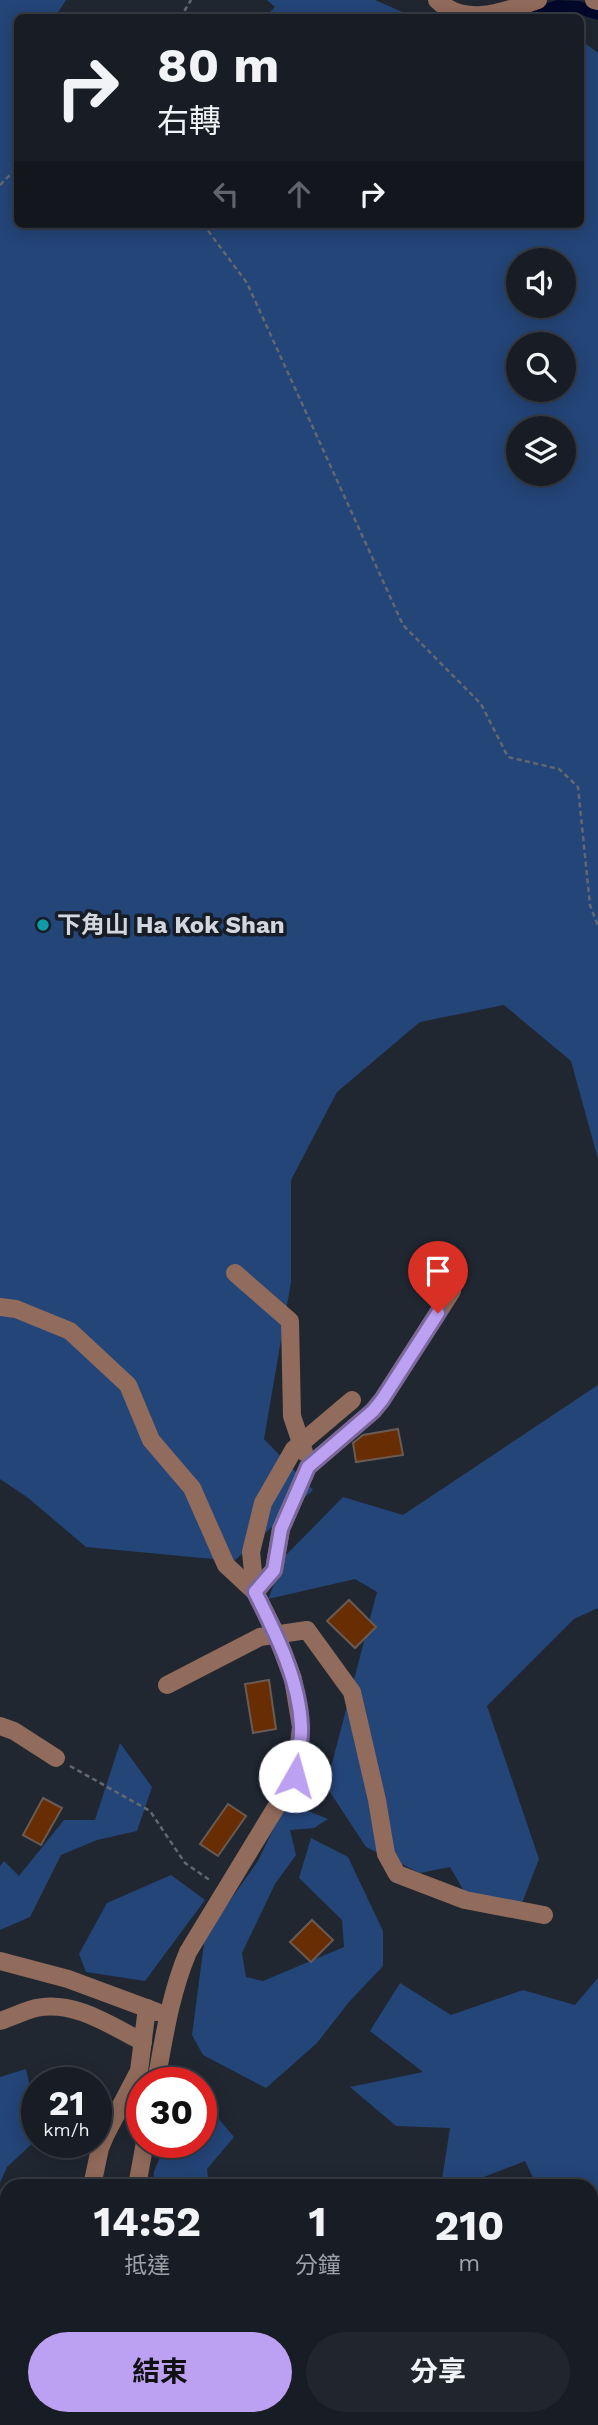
<!DOCTYPE html>
<html lang="zh-TW">
<head>
<meta charset="utf-8">
<style>
	:root { --surface:#181d25; --page:#21262d; --text:#f1f3f6; --muted:#9fa2a7; --line:#363b42; --accent:#bca0f2 }
	body { margin:0; font-family:"Work Sans","Noto Sans TC",sans-serif; background:var(--page); color:var(--text); height:100vh; display:flex; flex-direction:column; font-size:26px; white-space:nowrap }
	* { box-sizing:border-box; margin:0 }
	p { font-size:23px; color:var(--muted) }
	.icon { flex:none; width:38px; height:38px; fill:none; stroke:currentColor; stroke-width:2; stroke-linecap:round; stroke-linejoin:round }
	.map { position:relative; flex:1; overflow:hidden }
	.drawer { position:absolute; left:0px; top:2179px; width:598px; height:247px; display:flex; flex-direction:column; background:var(--surface); border-radius:21px 21px 0 0; box-shadow:0 4px 18px #0003,0 0 0 2px var(--line) }
	.drawer>* { flex:none }
	.guide { position:absolute; left:14px; top:14px; width:570px; height:214px; border-radius:10px; box-shadow:0 4px 18px #0003,0 0 0 2px var(--line); background:#181d25; color:var(--text); overflow:hidden }
	.tools { position:absolute; left:506px; top:248px; display:grid; gap:14px }
	.tools a { display:grid; place-items:center; width:70px; height:70px; border-radius:50%; background:var(--surface); box-shadow:0 4px 18px #0003,0 0 0 2px var(--line); font-size:35px }
	.speed { position:absolute; left:21px; top:2067px; display:flex; gap:14px; font-size:35px; font-weight:700; text-align:center }
	.speed>* { display:grid; place-content:center; width:91px; height:91px; border-radius:50%; background:var(--surface); box-shadow:0 4px 18px #0003,0 0 0 2px var(--line); line-height:1 }
	.speed small { font-size:18px; font-weight:400 }
	.speed .limit { border:10px solid #d22; background:#fff; color:#111 }
	.pin { position:absolute; display:grid; place-items:center; width:60px; height:60px; color:#fff; margin:-72px -30px; border-radius:50% 50% 50% 0; rotate:-45deg; box-shadow:0 0 7px #0007 }
	.pin .icon { rotate:45deg }
	.me { position:absolute; width:77px; margin:-38px; rotate:7deg; stroke-linejoin:round; filter:drop-shadow(0 0 5px #0008) }
	.turn { display:flex; align-items:center; gap:24px; height:147px; padding:0 28px; font-size:32px }
	.turn .icon { width:91px; height:91px; stroke-width:2.5 }
	.turn b { display:block; font-size:49px; line-height:60px }
	.lanes { display:flex; align-items:center; height:66px; padding:0 28px; background:#0003; justify-content:center; gap:35px; direction:ltr }
	.lanes .off { opacity:.35 }
	.eta { display:flex; justify-content:space-evenly; align-items:center; height:119px; text-align:center }
	.eta b { font-size:42px; font-weight:700; line-height:49px }
	.action { display:flex; gap:14px; margin-top:auto; padding:14px 28px }
	.action a { flex:1; height:80px; border-radius:42px; background:var(--accent); color:#111; font-size:28px; font-weight:700; line-height:80px; text-align:center }
	.action a+a { background:var(--page); color:var(--text) }
	.map>svg:first-child { display:block }
	.industrial { fill:#352d1c }
	.green { fill:#244578; fill-rule:evenodd }
	.water { fill:#00082a }
	.lines { fill:none; stroke-linecap:round; stroke-linejoin:round }
	.stream { stroke:#00082a; stroke-width:5 }
	.building { fill:#682d03; stroke:#695b54; stroke-width:2 }
	.path { stroke:#626871; stroke-width:2.5; stroke-dasharray:5 3.5; stroke-linecap:butt }
	.minor { stroke:#916b5b; stroke-width:18 }
	.route-casing { stroke:#7a689d; stroke-width:18 }
	.route { stroke:#bca0f2; stroke-width:12 }
	.culture-dot { fill:#0f9aa8; stroke:#171d27; stroke-width:2.5 }
	.labels { text-anchor:middle; stroke-width:7; stroke-linejoin:round; paint-order:stroke }
	.poi-label { font-size:24px; font-weight:bold; fill:#d2d7de; stroke:#171d27; text-anchor:start }
</style>
</head>
<body>
<div class="map">
<svg width="598" height="2425" viewBox="0 0 598 2425">
	<rect width="100%" height="100%" fill="#202731"/>
	<polygon class="industrial" points="243,2419 246,2425 63,2425 59,2419"/>
	<g class="green">
		<path d="M0,0h66l-11,17 -37,1 -1,56 -5,9 6,13v128h33v3l4,-3h526v-184l17,13v1106l-27,-98 -67,-56 -84,17 -83,70 -46,88v102l-27,157 49,51 -79,71 -148,-14 -59,-50 -27,-18zM518,261h46v45h-46zM518,345h46v45h-46zM518,429h46v45h-46z"/>
		<polygon points="267,0 375,0 414,17 265,17 275,7"/>
		<polygon points="598,1385 598,1608 574,1619 487,1706 539,1859 517,1916 471,1903 450,1867 420,1873 366,1847 326,1786 377,1592 355,1579 268,1599 286,1555 343,1497 403,1515"/>
		<polygon points="120,1743 152,1787 137,1831 97,1840 61,1855 30,1917 0,1930 0,1866 4,1861 19,1876 64,1820 95,1820"/>
		<polygon points="286,1802 328,1819 314,1828 290,1830 296,1855 275,1884 242,1953 246,1977 263,1981 344,1947 342,1920 299,1878 311,1838 348,1857 383,1931 383,1966 349,2002 317,2043 266,2088 203,2055 192,2035 205,1936 258,1861"/>
		<polygon points="171,1875 205,1900 145,1981 86,1972 79,1954 107,1903"/>
		<polygon points="598,1978 598,2357 592,2359 592,2186 537,2186 525,2161 461,2186 441,2186 450,2128 396,2126 350,2087 423,2072 370,2031 400,1983 451,2015 523,1990 575,2005"/>
		<polygon points="26,2069 37,2119 37,2139 7,2167 0,2183 0,2077"/>
		<polygon points="206,2104 234,2137 207,2169 209,2186 153,2186 154,2171 167,2142 201,2142 201,2107"/>
	</g>
	<polygon class="water" points="557,0 579,1 598,7 598,20 571,12 539,17 501,18"/>
	<g class="lines">
		<g class="stream">
			<polyline points="592,2350 598,2347"/>
			<polyline points="444,2425 446,2418"/>
		</g>
	</g>
	<g class="building">
		<polygon points="398,1429 403,1455 356,1462 353,1443 363,1435"/>
		<polygon points="349,1600 376,1627 355,1648 327,1621"/>
		<polygon points="269,1680 276,1729 253,1733 245,1684"/>
		<polygon points="43,1798 62,1808 41,1845 23,1835"/>
		<polygon points="228,1804 246,1816 218,1856 200,1844"/>
		<polygon points="312,1920 333,1940 311,1962 290,1942"/>
	</g>
	<g class="lines">
		<g class="path">
			<polyline points="180,18 191,0"/>
			<polyline points="0,185 18,167"/>
			<polyline points="203,224 247,283 403,625 481,704 508,757 559,769 578,787 590,905 598,926"/>
			<polyline points="70,1766 150,1811 185,1863 211,1881"/>
		</g>
		<g class="minor">
			<path d="M437,0c29,28 68,11 101,0"/>
			<polyline points="594,0 598,1"/>
			<polyline points="235,1273 290,1321 292,1416 304,1452"/>
			<path d="M0,1307l16,2 54,22 58,54 23,55 41,48 34,77 29,27 21,42 17,45 8,48 -6,49 -107,176c-18,43 -24,86 -32,130"/>
			<polyline points="255,1592 274,1570 281,1529 308,1467 373,1411 382,1400 452,1291"/>
			<polyline points="255,1592 251,1552 263,1503 294,1449 352,1400"/>
			<polyline points="167,1685 260,1637 307,1630 352,1692 377,1800 386,1854 397,1874 465,1900 544,1915"/>
			<polyline points="0,1726 14,1731 56,1758"/>
			<polyline points="0,1961 68,1979 157,2012"/>
			<path d="M0,2021c12,-4 24,-10 36,-13 39,-8 75,18 107,34"/>
			<polyline points="92,2186 100,2148 106,2134 139,2071 147,2008"/>
			<polyline points="137,2186 145,2142"/>
			<polyline points="259,2418 261,2425"/>
		</g>
	</g>
	<g class="lines">
		<defs>
			<path id="route" d="M295,1776c2,-16 7,-34 6,-50 -2,-47 -25,-92 -46,-134l19,-22 7,-41 27,-62 65,-56 9,-11 56,-87"/>
		</defs>
		<use href="#route" class="route-casing"/>
		<use href="#route" class="route"/>
	</g>
	<circle class="culture-dot" cx="43" cy="925" r="7"/>
	<g class="labels">
		<g class="poi-label">
			<text x="57" y="933">下角山 Ha Kok Shan</text>
		</g>
	</g>
</svg>
<div class="tools">
<a><svg class="icon" aria-label="sound" viewBox="0 0 24 24"><path d="M4 9h4l5-4v14l-5-4H4zM17 9q2 3 0 6"/></svg></a>
<a><svg class="icon" aria-label="search" viewBox="0 0 24 24"><circle cx="10" cy="10" r="6"/><path d="M15 15l6 6"/></svg></a>
<a><svg class="icon" aria-label="layers" viewBox="0 0 24 24"><path d="M12 4l9 5-9 5-9-5zM3 14l9 5 9-5"/></svg></a>
</div>
<div class="speed"><div>21<small>km/h</small></div><div class="limit">30</div></div>
<div class="pin" style="left:438px;top:1313px;background:#d93025"><svg class="icon" aria-label="arrive" viewBox="0 0 24 24"><path d="M6 21V4h12l-3 4 3 4H6"/></svg></div>
<svg class="me" style="left:295px;top:1776px" viewBox="-20 -20 40 40"><circle r="19" fill="#fff"/><path d="M0-13L10 11 0 6-10 11z" fill="#bca0f2"/></svg>
<div class="guide">
<div class="turn"><svg class="icon" aria-label="right" viewBox="0 0 24 24"><path d="M7 20v-9h11M14 6l5 5-5 5"/></svg><div><b>80 m</b>右轉</div></div>
<div class="lanes"><svg class="icon off" aria-label="left" viewBox="0 0 24 24"><path d="M17 20v-9H6M10 6l-5 5 5 5"/></svg><svg class="icon off" aria-label="ahead" viewBox="0 0 24 24"><path d="M12 20V5M6 11l6-6 6 6"/></svg><svg class="icon" aria-label="right" viewBox="0 0 24 24"><path d="M7 20v-9h11M14 6l5 5-5 5"/></svg></div>
</div>
<section class="drawer">
<div class="eta">
<div><b>14:52</b><p>抵達</p></div>
<div><b>1</b><p>分鐘</p></div>
<div><b>210</b><p>m</p></div>
</div>
<div class="action"><a>結束</a><a>分享</a></div>
</section>
</div>
</body>
</html>
